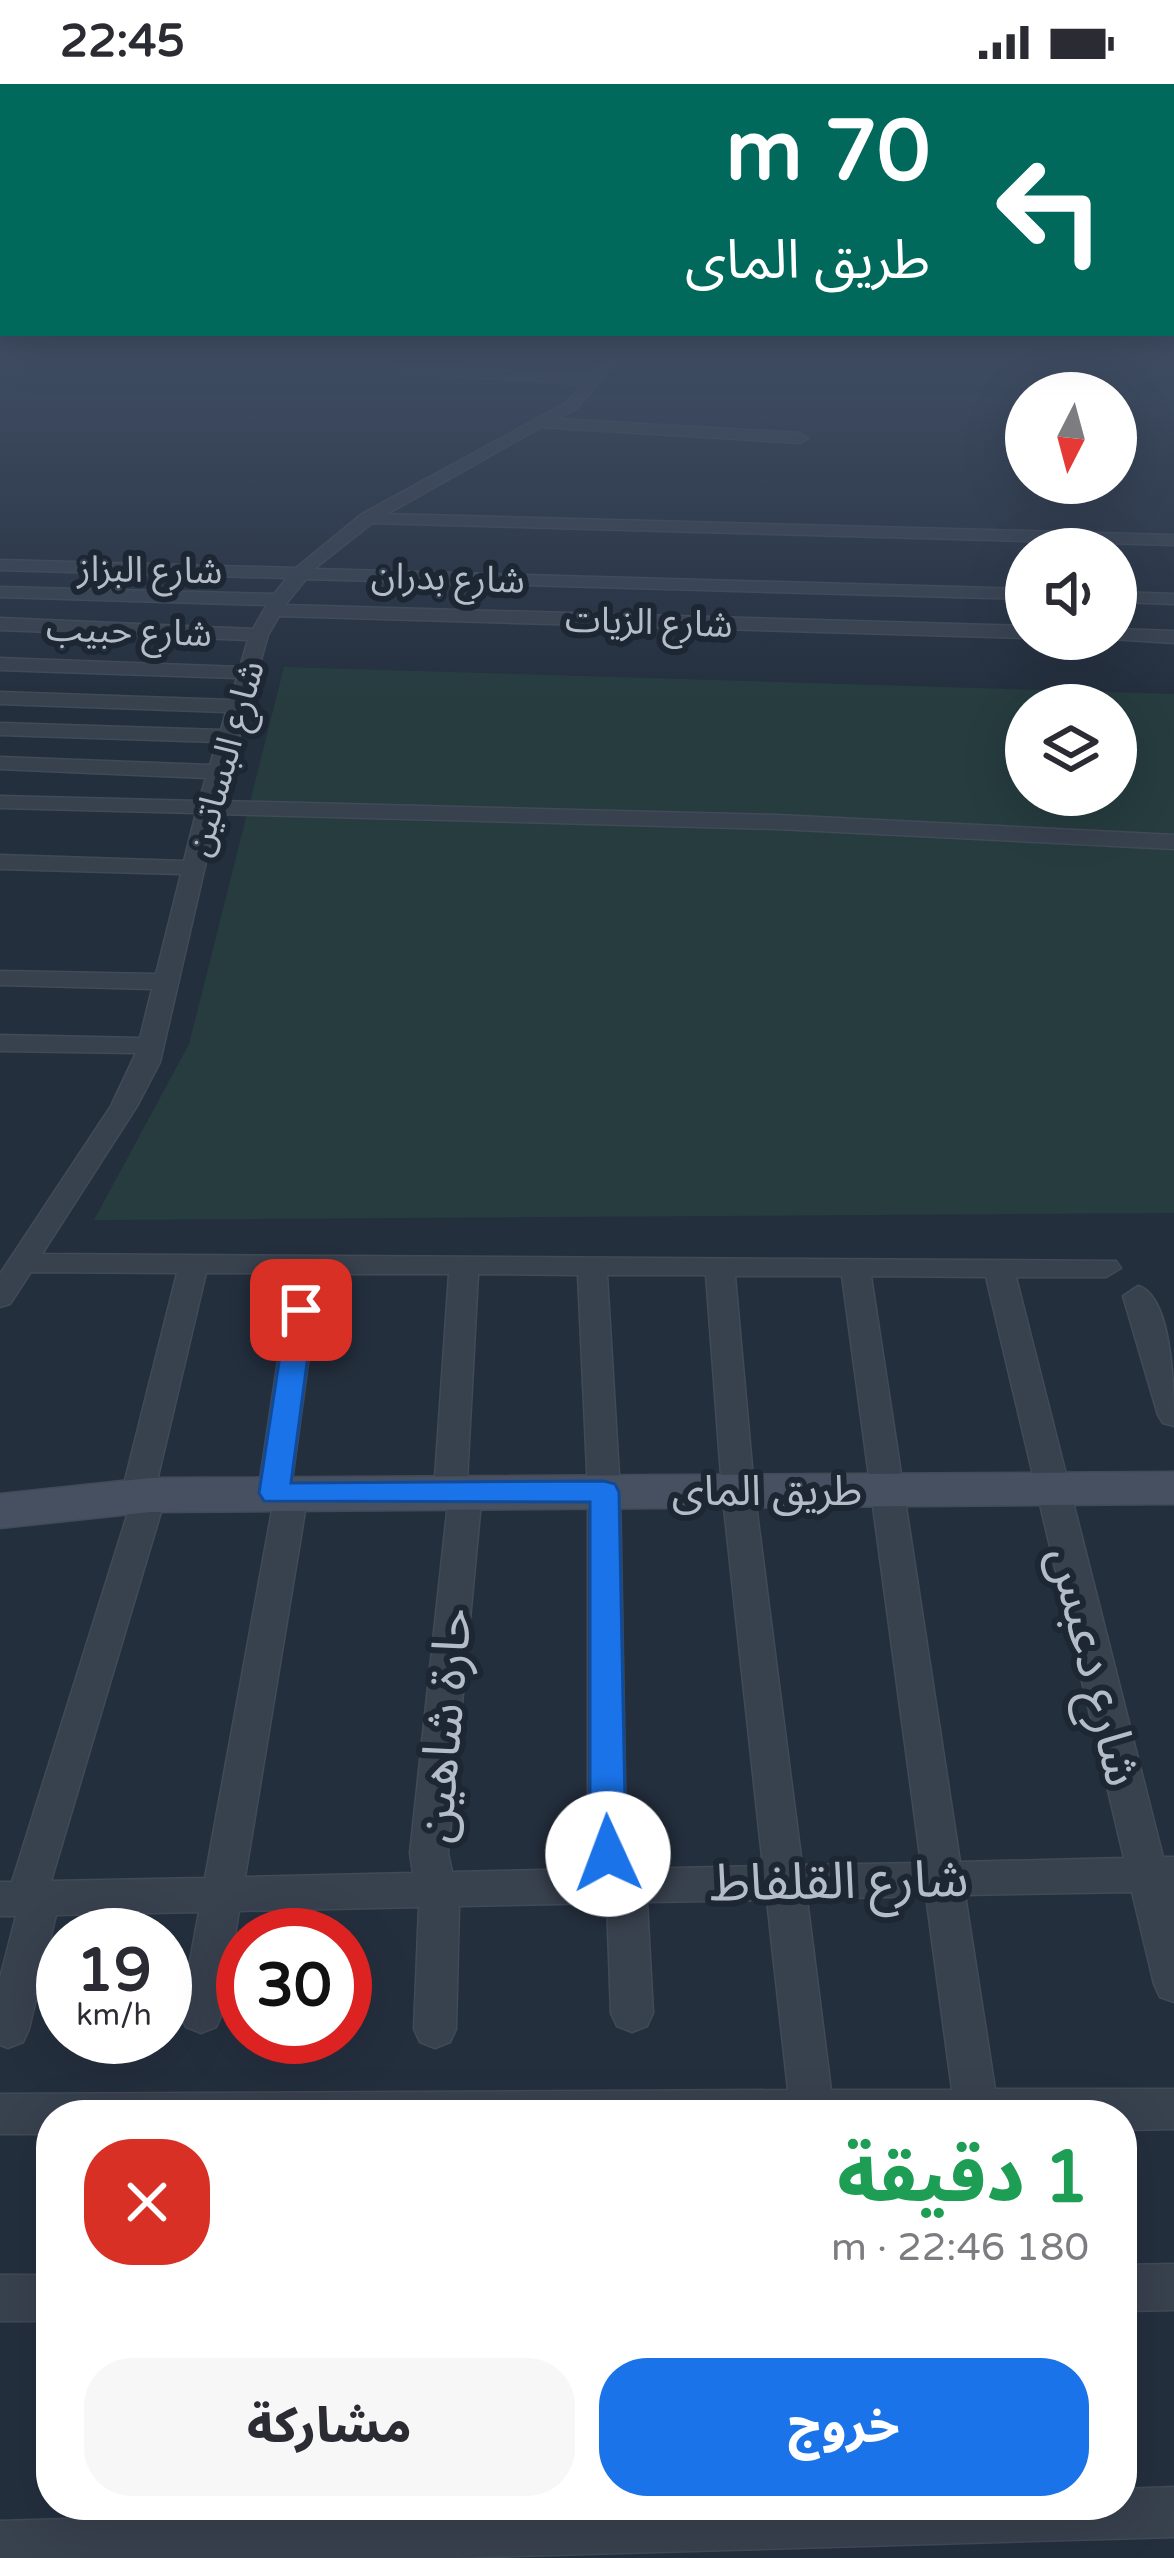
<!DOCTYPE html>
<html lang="ar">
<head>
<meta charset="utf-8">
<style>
	:root { --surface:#fff; --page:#f7f7f7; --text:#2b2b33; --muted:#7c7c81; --accent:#1a73e8 }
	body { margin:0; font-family:"Varela Round","Noto Sans Arabic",sans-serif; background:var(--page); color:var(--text); direction:rtl; height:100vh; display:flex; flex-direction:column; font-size:45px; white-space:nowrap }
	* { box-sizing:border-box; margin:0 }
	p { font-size:39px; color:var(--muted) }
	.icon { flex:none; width:66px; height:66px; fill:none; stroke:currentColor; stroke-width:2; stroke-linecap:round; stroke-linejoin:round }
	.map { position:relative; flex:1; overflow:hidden; direction:ltr }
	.details { position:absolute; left:36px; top:2016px; width:1101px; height:420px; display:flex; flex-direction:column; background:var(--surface); border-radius:48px; box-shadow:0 12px 48px #0002; direction:rtl }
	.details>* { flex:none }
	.guide { position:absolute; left:0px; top:0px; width:1176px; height:252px; box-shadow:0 12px 48px #0002; direction:rtl; background:#00695c; color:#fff; overflow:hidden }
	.needle { width:78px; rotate:186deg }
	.tools { position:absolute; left:1005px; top:288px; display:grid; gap:24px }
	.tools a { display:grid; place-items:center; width:132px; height:132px; border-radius:50%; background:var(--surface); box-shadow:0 12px 48px #0002; font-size:60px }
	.speed { position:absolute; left:36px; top:1824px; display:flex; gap:24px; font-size:60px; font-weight:700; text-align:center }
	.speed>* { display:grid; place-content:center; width:156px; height:156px; border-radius:50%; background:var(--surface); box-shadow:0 12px 48px #0002; line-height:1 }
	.speed small { font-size:30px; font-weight:400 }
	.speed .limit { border:18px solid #d22; background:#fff; color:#111 }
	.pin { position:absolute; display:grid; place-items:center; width:102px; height:102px; color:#fff; margin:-51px; border-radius:24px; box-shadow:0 6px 18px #0006 }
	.me { position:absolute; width:132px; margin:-66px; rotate:358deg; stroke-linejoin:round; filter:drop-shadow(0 0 9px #0008) }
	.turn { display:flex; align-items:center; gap:42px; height:252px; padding:0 48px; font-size:54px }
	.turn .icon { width:156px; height:156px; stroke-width:2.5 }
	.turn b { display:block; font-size:84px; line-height:102px }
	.round { display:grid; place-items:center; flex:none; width:126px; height:126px; border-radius:48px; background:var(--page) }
	.overview { display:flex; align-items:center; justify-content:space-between; height:204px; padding:0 48px }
	h1 { font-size:72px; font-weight:800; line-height:90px; color:#1e9e55 }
	.action { display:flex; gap:24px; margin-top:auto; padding:24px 48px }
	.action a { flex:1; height:138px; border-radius:48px; background:var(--accent); color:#fff; font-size:48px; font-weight:800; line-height:138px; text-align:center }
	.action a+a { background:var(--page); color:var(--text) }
	.status { display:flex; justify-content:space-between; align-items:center; height:84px; padding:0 60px; background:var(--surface); direction:ltr }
	.status svg { height:33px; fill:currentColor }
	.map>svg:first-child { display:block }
	.green { fill:#263c3f; fill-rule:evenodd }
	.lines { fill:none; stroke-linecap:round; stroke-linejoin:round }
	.street-casing { stroke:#414a57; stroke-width:3 }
	.secondary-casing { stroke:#414a57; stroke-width:3 }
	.street { fill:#38414e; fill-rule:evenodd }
	.secondary { fill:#465061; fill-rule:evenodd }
	.route { fill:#1a73e8; stroke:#114b97; stroke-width:3 }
	.labels { text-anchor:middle; stroke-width:12; stroke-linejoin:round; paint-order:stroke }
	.far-street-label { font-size:36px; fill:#b4bcc9; stroke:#1d2633 }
	.street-label { font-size:42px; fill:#b4bcc9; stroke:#1d2633 }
	.near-street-label { font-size:51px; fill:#b4bcc9; stroke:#1d2633 }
</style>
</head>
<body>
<div class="status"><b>22:45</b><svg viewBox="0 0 49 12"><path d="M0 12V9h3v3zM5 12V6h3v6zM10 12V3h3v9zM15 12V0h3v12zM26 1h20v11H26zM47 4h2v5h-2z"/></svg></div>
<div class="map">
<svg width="1174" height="2474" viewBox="0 0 1174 2474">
	<rect width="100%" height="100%" fill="#242f3e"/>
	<path class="green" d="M284,583l890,27v519l-1080,7 95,-176zM1026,621h90v90h-90z"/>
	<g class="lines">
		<defs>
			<g id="street">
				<path d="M609,270h14l-47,55 -19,10 243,14 8,5 -8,5 -259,-16 -154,87 787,21v10l-802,-22 -58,46 712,20v10l-720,-20 -21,26 741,21v12l-747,-22 -11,19 -47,166 557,14 396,20v14l-396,-20 -561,-15 -57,248 -23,44 -95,148 1074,7 5,7 -15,9h-90l147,580h11v145l-14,-5 -6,-13 -22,-92 -167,3 30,194h179v40l-52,1v-15h-1071v19h-51v-40l788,-4 -21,-190 -120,2 6,111 -6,13 -15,6 -15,-6 -6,-13 -4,-110 -148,3 -3,123 -6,13 -15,6 -15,-6 -6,-13 5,-122 -180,4 -17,103 -6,13 -15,6 -15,-6 -6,-13 19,-102 -143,3 -27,114 -6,13 -15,6 -8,-3v-67l16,-62h-16v-34h12l118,-376 -9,-10 56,-223 -146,-1 -21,32 -10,3v-33l111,-168 25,-53 -136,-2v-16l140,3 12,-49 -152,-4v-14l156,3 25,-100 -181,-5v-14l184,6 12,-48 -196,-5v-12l199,5 7,-23 -206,-9v-12l210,8 7,-23 -217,-7v-12l221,7 5,-18 -226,-8v-12l230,8 7,-22 -237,-8v-12l240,9 8,-27 -248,-10v-12l253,11 14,-24 -267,-8v-10l274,7 13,-16 -287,-8v-10l296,8 66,-54 204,-111 17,-19 -180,-11 -5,-7 192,9zM206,1189h85l-33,220 4,8 11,4 -68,373 -154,3 115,-386 -10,-10zM320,1190h129l-15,218 4,8 10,3 -38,350 3,20 -168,4 63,-384 -4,-8 -12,-4zM478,1190l100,1 10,217v346l4,31 -140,3 -4,-19 34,-361 -4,-8 -11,-3zM607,1191h99l16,214 41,377 -132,3 -5,-31 -6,-346zM735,1192h107l79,587 -119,2 -48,-376zM871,1192l115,1 138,581 -164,4zM926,1812l26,194h-121l-24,-191z"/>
				<polygon points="1116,508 1174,510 1174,520 1116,518"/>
				<polygon points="1116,545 1174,547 1174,559 1110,555 1116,555"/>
				<path d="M1138,1202c35,10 36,109 36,140l-11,-3 -5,-8 -35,-119z"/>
				<polygon points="1174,2180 1174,2226 1122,2227 1122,2181"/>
				<rect x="0" y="2191" width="51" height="46"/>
				<polygon points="1174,2403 1174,2453 451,2474 0,2474 0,2437 552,2421 1122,2421 1122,2405"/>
			</g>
			<polygon id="secondary" points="1174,1388 1174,1420 150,1428 0,1444 0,1410 150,1394"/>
		</defs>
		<use href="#street" class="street-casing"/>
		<use href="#secondary" class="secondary-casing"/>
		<use href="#street" class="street"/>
		<use href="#secondary" class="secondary"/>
	</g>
	<linearGradient id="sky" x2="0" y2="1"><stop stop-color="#141a22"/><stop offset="0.44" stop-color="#3f4d63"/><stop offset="1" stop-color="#3f4d63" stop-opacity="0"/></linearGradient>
	<rect width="1174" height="616" fill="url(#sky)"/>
	<polygon class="route" points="301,1217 314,1226 291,1399 604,1397 615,1400 619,1408 626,1770 621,1781 608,1785 596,1781 590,1770 590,1418 264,1417 259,1409 287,1226"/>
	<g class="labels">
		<g class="far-street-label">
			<text transform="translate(150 485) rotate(1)" y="13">شارع البزاز</text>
			<text transform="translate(448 493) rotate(2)" y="13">شارع بدران</text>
			<text transform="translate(649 537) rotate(2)" y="13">شارع الزيات</text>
			<text transform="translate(129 546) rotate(2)" y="13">شارع حبيب</text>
			<text transform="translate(224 674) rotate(-74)" y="13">شارع البساتين</text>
		</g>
		<g class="street-label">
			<text x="767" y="1421">طريق الماى</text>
		</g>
		<g class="near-street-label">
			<text transform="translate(1096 1582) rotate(76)" y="18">شارع دعبس</text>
			<text transform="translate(443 1641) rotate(-85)" y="18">حارة شاهين</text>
			<text transform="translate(839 1796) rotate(-1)" y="18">شارع القلفاط</text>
		</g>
	</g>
</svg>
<div class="tools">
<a><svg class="needle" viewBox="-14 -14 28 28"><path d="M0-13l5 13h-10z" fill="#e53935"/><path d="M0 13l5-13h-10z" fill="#7c7c81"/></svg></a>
<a><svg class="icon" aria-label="sound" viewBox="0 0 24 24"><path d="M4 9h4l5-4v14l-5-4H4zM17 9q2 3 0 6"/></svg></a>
<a><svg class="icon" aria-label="layers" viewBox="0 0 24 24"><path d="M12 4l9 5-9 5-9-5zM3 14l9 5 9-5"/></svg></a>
</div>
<div class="speed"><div>19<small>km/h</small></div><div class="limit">30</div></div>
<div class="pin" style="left:301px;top:1226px;background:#d93025"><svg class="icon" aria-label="arrive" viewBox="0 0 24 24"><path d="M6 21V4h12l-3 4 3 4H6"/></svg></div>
<svg class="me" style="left:608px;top:1770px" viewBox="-20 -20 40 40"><circle r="19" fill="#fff"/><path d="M0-13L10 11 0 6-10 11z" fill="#1a73e8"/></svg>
<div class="guide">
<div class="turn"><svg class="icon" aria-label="left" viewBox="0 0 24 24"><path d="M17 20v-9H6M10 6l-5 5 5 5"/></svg><div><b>70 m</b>طريق الماى</div></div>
</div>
<section class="details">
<div class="overview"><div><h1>1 دقيقة</h1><p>180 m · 22:46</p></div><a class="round" style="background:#d93025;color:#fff"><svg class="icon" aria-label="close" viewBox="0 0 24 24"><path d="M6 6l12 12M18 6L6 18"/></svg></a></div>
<div class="action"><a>خروج</a><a>مشاركة</a></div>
</section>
</div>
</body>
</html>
